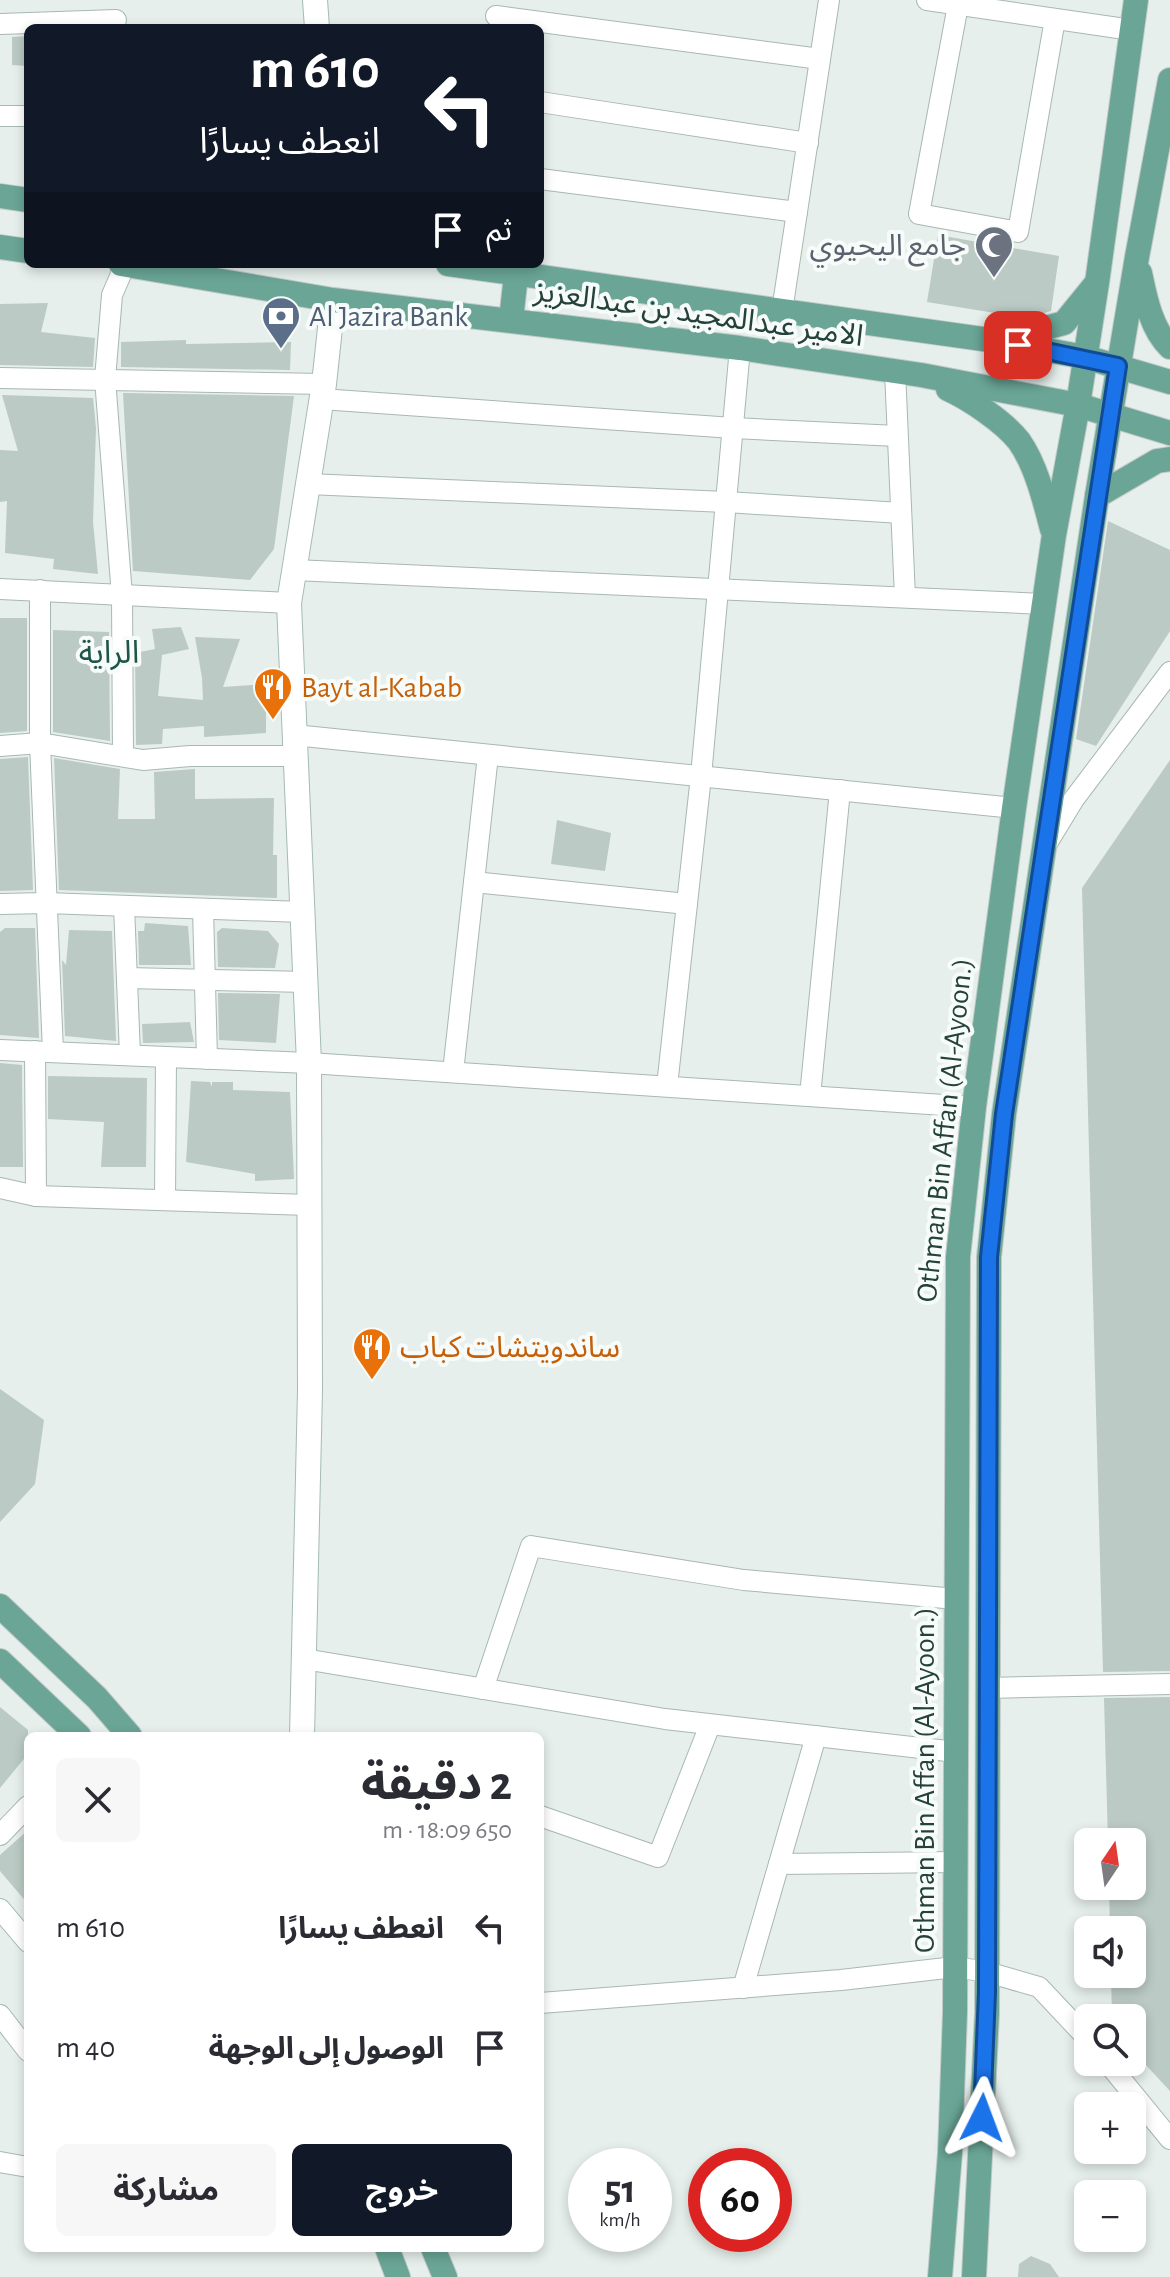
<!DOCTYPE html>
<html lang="ar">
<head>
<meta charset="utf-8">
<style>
	:root { --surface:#fff; --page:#f7f7f7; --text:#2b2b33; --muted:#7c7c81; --accent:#111827 }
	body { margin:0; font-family:"Alegreya Sans","Noto Sans Arabic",sans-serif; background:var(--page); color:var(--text); direction:rtl; height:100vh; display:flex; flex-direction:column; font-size:30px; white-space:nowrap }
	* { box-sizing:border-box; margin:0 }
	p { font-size:26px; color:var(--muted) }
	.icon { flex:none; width:44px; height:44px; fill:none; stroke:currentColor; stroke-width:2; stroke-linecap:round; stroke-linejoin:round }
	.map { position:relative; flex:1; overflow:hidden; direction:ltr }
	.side { position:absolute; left:24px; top:1732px; width:520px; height:520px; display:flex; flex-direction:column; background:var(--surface); border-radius:12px; box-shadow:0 4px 12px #0003; direction:rtl }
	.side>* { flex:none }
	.top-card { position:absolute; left:24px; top:24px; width:520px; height:244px; border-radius:12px; box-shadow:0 4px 12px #0003; direction:rtl; background:#111827; color:#fff; overflow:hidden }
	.needle { width:52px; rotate:13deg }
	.buttons { position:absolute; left:1074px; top:1828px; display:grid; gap:16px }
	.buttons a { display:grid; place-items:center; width:72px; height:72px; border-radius:12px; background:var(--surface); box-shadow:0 4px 12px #0003; font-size:40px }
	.speed { position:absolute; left:568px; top:2148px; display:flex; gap:16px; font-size:40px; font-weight:700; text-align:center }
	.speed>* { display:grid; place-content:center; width:104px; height:104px; border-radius:50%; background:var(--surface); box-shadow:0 4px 12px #0003; line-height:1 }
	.speed small { font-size:20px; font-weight:400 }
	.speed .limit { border:12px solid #d22; background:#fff; color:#111 }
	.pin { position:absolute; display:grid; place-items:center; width:68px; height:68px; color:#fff; margin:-34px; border-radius:16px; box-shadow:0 4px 12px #0006 }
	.me { position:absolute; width:88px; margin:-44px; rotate:3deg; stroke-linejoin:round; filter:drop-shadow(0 0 6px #0008) }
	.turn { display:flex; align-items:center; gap:28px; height:168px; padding:0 32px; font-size:36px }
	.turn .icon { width:104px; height:104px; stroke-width:2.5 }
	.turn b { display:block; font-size:56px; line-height:68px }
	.then { display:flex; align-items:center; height:76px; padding:0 32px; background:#0003; gap:16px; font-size:30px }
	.round { display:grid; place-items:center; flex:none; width:84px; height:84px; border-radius:12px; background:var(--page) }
	.headline { display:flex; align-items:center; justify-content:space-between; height:136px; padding:0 32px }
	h1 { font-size:48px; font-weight:700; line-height:60px }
	.cta { display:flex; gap:16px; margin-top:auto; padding:16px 32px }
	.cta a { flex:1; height:92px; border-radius:12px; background:var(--accent); color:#fff; font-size:32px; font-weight:700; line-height:92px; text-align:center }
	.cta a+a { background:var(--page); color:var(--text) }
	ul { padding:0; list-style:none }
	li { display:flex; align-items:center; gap:24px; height:120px; padding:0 32px }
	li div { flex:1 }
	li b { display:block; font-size:30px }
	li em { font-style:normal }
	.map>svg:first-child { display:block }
	.building { fill:#bbcac4 }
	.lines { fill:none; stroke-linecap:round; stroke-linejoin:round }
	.street-casing { stroke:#a8b8b2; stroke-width:22 }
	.secondary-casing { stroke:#a4bbb3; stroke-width:26 }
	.primary-casing { stroke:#c2cac8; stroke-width:26 }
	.street { stroke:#fff; stroke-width:20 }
	.secondary { stroke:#fff; stroke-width:24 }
	.primary { stroke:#6aa596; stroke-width:24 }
	.route-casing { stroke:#114b97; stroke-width:20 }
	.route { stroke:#1a73e8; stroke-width:14 }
	.labels { text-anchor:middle; stroke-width:8; stroke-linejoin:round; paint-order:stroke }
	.worship-label { font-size:30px; fill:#5b616d; stroke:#f7fbf9; text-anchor:end }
	.street-label { font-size:30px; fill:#24423a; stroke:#f7fbf9 }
	.service-label { font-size:30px; fill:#4e5e75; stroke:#f7fbf9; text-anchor:start }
	.food-label { font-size:30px; fill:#c56008; stroke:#f7fbf9; text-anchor:start }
	.neighbourhood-label { font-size:32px; fill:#1f5548; stroke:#f7fbf9 }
</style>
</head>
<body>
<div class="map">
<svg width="1170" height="2277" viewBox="0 0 1170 2277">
	<rect width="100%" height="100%" fill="#e6efeb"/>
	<g class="building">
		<polygon points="28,36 28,66 12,65 12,37"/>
		<polygon points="938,235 1059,256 1051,311 1026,318 927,302"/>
		<polygon points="48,303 41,332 95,338 93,367 0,365 0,304"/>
		<polygon points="186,340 186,344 291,342 290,370 121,367 121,342"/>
		<polygon points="123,393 294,396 274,549 250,580 133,571"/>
		<polygon points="2,395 93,398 96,428 93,522 98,574 53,569 54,559 5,553 7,501 0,502 0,450 18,451"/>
		<polygon points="1108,521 1170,550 1170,631 1096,746 1076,739"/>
		<polygon points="0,618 27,618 27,731 0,733"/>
		<polygon points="181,627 189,649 162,655 158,696 203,700 202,678 195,637 240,639 223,687 266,684 266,733 204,737 204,726 163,729 162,744 136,745 135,653 155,649 152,629"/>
		<polygon points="53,630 109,632 110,741 53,732"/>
		<polygon points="28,757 33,890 0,891 0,759"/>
		<polygon points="54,758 120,769 118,819 155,819 154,772 195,769 195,799 274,798 273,855 277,855 277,898 59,890"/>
		<polygon points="1170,760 1170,1671 1103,1672 1082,888"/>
		<polygon points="557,820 611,833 605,871 551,864"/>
		<polygon points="145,923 188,926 191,965 139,965 138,931 144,931"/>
		<polygon points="5,928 35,928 39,1038 0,1035 0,932"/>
		<polygon points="222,928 268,931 279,944 275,968 218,967 217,932"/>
		<polygon points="69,930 112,931 116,1041 65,1036 62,960 66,965"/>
		<polygon points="218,993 280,994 276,1043 219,1040"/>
		<polygon points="190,1022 194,1042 143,1043 142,1024"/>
		<polygon points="0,1063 22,1065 23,1167 0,1167"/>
		<polygon points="48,1076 147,1078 146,1167 101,1167 104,1122 48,1119"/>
		<polygon points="191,1081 210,1082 212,1087 212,1082 233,1082 233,1090 290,1092 294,1179 255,1181 255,1174 186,1162"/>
		<polygon points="0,1389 44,1420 35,1484 0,1522"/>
		<polygon points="1170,1697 1170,2091 1132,2050 1132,2018 1112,2018 1111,1974 1132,1974 1132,1930 1110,1930 1109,1886 1132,1886 1132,1842 1108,1842 1104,1698"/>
		<polygon points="0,1707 28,1730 28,1754 0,1788"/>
		<polygon points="28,1830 28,1904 0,1871 0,1855"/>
		<polygon points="1031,2256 1050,2264 1059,2277 1018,2277 1019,2264"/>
	</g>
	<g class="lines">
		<defs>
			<g id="street">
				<polyline points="927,0 1132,30"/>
				<polyline points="958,5 919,214 1018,232 1055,19"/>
				<polyline points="496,16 820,59"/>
				<polyline points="0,24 116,20"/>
				<polyline points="540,102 808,143"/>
				<polyline points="0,116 28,116"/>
				<polyline points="540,179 797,212"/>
				<polyline points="782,311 829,0"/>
				<polyline points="895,371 905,597"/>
				<polyline points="0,378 324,384"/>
				<polyline points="321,399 733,428 897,436"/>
				<polyline points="308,484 726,502 901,513"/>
				<polyline points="294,570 1044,604"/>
				<polyline points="0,589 289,603"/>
				<polyline points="40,590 40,743 53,1052"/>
				<polyline points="294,735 1014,808"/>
				<polyline points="0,746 40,743 143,760 190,756 295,756"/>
				<polyline points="123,756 122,596 105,379 112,295 125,265"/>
				<polyline points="1046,845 1074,799 1170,672"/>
				<polyline points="474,882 687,904"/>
				<polyline points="0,904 46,903 302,912"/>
				<polyline points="124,906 130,1055"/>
				<polyline points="203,909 207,1059"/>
				<polyline points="127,978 305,982"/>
				<polyline points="0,1050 309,1063 974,1107"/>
				<polyline points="35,1051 36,1196"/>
				<polyline points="453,1072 488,755"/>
				<polyline points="667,1086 701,776 740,348"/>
				<polyline points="810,1096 840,790"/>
				<polyline points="0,1188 36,1196 309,1205"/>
				<polyline points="165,1200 166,1057"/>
				<polyline points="304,1659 665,1719 956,1752"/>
				<polyline points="987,1688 1170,1684"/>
				<polyline points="483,1689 531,1546 744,1580 956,1599"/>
				<polyline points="540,1816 658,1857 710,1725"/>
				<polyline points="0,1835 28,1806"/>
				<polyline points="779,1864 956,1862"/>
				<polyline points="0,1909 28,1942"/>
				<polyline points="743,1988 816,1736"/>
				<polyline points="540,2003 841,1980 955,1967 987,1972 1039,1987 1088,2039"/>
				<polyline points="0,2015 28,2051"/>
				<polyline points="1107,2062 1170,2139"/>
				<polyline points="0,2162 28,2167"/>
			</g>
			<g id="secondary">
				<polyline points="315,0 317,28"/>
				<polyline points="302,1736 310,1390 309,1063 289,603 324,384 333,300"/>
			</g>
			<g id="primary">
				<polyline points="0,196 28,200"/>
				<polyline points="0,247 28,251"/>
				<polyline points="121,264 333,300 740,348 921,375 1078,405 1170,433"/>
				<polyline points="448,264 997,341 1085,357 1170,382"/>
				<path d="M1140,273c5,24 11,56 30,74"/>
				<polyline points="511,320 516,275"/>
				<polyline points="1005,339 1064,323 1095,285"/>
				<path d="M948,389c22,10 56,33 71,52 17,24 26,61 33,88"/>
				<polyline points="1097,496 1157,461 1170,459"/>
				<polyline points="0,1606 97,1698 130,1736"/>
				<polyline points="0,1661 79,1736"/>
				<polyline points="387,2248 398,2277"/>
				<polyline points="433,2248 445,2277"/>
				<polyline points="940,2277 950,2153 955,2012 958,1257 974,1107 1014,808 1054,535 1078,405 1097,283 1136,0"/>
				<polyline points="974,2277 987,2013 989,1257 1004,1114 1097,496 1137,257 1170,80"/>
			</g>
		</defs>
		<use href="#street" class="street-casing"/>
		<use href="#secondary" class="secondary-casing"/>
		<use href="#primary" class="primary-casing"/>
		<use href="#street" class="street"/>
		<use href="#secondary" class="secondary"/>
		<use href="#primary" class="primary"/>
	</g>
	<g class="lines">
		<defs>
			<polyline id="route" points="982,2118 987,1992 989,1257 1004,1114 1118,366 1018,345"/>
		</defs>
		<use href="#route" class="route-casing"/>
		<use href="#route" class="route"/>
	</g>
	<defs>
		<symbol id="mosque-pin" viewBox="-11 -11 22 30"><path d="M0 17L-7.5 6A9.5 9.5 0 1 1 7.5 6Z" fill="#6b7280" stroke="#f7fbf9"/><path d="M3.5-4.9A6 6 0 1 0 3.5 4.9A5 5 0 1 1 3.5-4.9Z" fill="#fff"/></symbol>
		<symbol id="bank-pin" viewBox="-11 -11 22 30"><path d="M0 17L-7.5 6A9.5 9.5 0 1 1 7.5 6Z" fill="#5c6f8a" stroke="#f7fbf9"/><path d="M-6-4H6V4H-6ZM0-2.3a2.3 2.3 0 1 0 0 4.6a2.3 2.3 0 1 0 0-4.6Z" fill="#fff"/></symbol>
		<symbol id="restaurant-pin" viewBox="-11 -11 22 30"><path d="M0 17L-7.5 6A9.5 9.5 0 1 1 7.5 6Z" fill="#e8710a" stroke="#f7fbf9"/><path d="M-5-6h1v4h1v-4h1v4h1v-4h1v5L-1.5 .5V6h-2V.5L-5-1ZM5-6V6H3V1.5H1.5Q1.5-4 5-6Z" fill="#fff"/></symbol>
	</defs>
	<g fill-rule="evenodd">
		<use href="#mosque-pin" x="972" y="223" width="44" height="60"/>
		<use href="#bank-pin" x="259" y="294" width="44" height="60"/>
		<use href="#restaurant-pin" x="251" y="665" width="44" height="60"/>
		<use href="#restaurant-pin" x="350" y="1325" width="44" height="60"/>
	</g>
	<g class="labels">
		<g class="worship-label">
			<text x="966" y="255">جامع اليحيوي</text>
		</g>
		<g class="street-label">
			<text transform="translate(699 313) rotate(8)" y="10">الامير عبدالمجيد بن عبدالعزيز</text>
			<text transform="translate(944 1130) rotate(-84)" y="10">Othman Bin Affan (Al-Ayoon.)</text>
			<text transform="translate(924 1780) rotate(-90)" y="10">Othman Bin Affan (Al-Ayoon.)</text>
		</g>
		<g class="service-label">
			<text x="309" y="326">Al Jazira Bank</text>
		</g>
		<g class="food-label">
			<text x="301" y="697">Bayt al-Kabab</text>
			<text x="400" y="1357">ساندويتشات كباب</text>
		</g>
		<g class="neighbourhood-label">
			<text x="109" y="663">الراية</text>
		</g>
	</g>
</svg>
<div class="buttons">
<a><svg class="needle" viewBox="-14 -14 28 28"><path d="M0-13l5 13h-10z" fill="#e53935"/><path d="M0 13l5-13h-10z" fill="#7c7c81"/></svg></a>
<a><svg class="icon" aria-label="sound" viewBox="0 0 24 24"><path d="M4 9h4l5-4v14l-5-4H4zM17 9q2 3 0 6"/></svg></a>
<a><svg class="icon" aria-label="search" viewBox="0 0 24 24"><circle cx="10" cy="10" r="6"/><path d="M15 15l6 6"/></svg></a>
<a>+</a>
<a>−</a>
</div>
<div class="speed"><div>51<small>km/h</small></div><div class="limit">60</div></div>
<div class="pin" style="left:1018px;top:345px;background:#d93025"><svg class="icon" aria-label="arrive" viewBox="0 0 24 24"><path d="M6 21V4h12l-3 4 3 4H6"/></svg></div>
<svg class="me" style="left:982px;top:2118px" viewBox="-20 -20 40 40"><path d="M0-17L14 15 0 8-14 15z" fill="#1a73e8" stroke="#fff" stroke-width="4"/></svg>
<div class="top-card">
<div class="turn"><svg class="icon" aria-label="left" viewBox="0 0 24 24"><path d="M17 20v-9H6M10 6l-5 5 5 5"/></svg><div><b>610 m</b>انعطف يسارًا</div></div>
<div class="then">ثم<svg class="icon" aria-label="arrive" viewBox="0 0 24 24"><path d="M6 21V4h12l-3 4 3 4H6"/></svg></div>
</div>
<section class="side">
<div class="headline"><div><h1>2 دقيقة</h1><p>650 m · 18:09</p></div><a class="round"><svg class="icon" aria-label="close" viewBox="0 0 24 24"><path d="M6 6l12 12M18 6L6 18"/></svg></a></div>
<ul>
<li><svg class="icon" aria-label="left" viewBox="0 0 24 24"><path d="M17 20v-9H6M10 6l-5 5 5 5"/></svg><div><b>انعطف يسارًا</b></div><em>610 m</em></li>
<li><svg class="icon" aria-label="arrive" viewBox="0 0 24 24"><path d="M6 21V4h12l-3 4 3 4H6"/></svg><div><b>الوصول إلى الوجهة</b></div><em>40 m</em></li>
</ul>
<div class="cta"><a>خروج</a><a>مشاركة</a></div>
</section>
</div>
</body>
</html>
